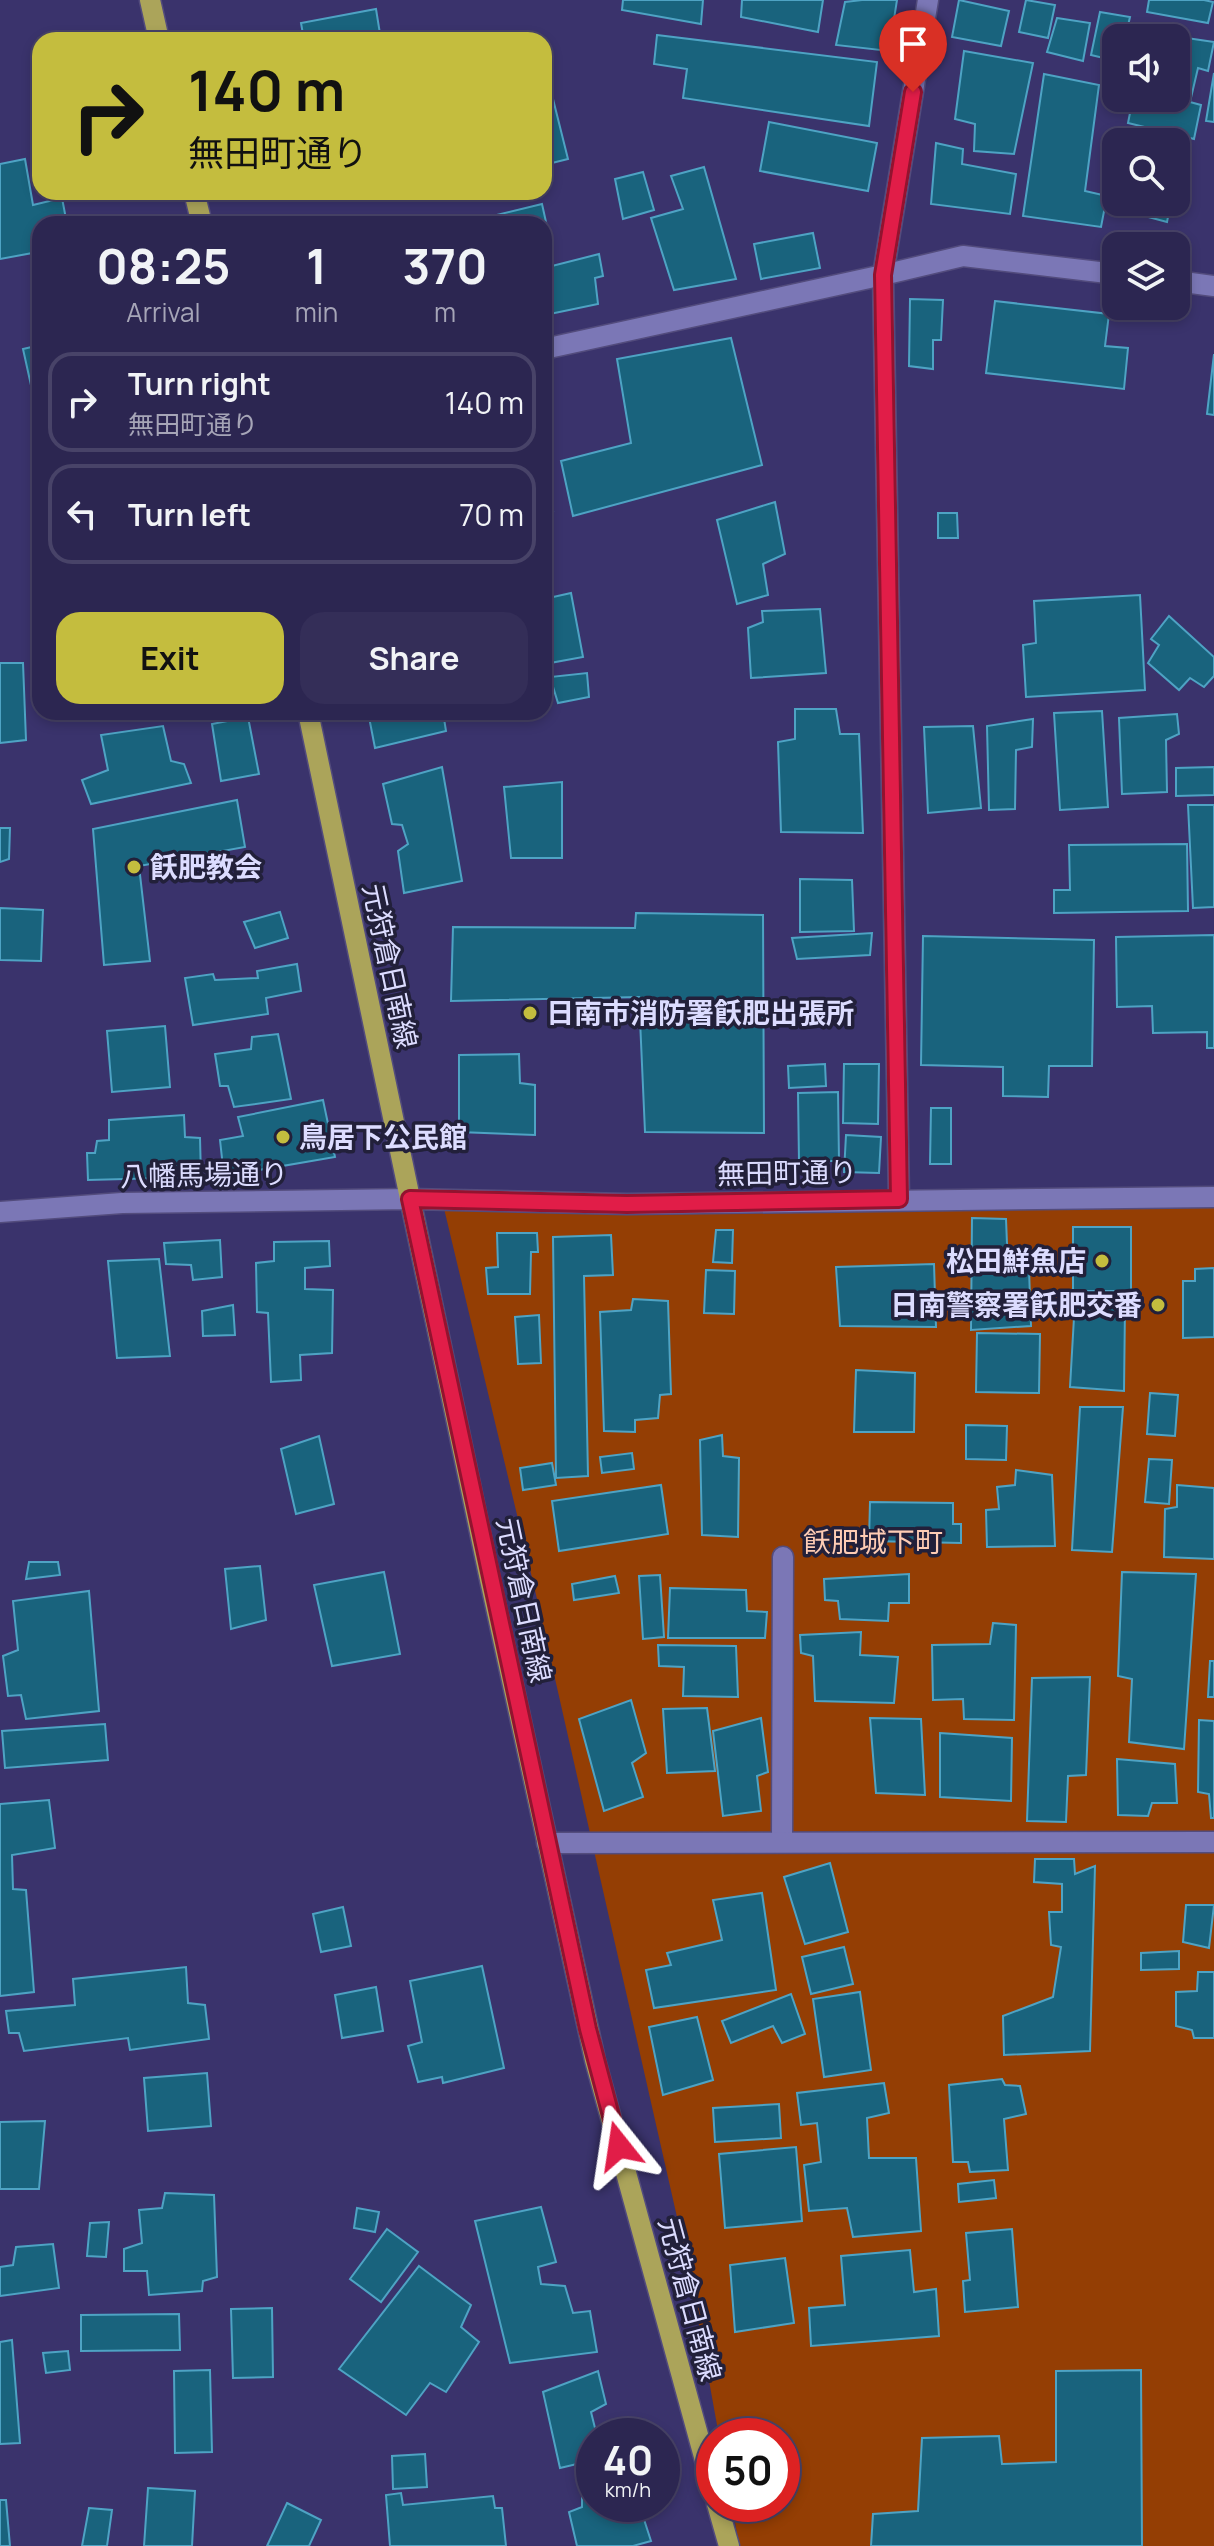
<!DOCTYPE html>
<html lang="en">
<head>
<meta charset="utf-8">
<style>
	:root { --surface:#2c2651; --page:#342e58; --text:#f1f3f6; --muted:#a6a5b7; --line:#484368; --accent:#c4bd3e }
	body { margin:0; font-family:Manrope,"Noto Sans JP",sans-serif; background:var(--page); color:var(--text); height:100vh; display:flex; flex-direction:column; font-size:30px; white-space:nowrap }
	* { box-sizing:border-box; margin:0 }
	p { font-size:26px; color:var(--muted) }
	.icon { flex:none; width:44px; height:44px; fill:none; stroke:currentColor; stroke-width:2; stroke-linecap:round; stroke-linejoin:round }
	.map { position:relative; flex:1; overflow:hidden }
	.details { position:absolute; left:32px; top:216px; width:520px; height:504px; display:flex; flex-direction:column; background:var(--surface); border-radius:24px; box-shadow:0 4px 12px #0003,0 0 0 2px var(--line) }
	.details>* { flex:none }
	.hud { position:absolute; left:32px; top:32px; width:520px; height:168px; border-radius:24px; box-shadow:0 4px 12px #0003,0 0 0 2px var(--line); background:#c4bd3e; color:#111; overflow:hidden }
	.controls { position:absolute; left:1102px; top:24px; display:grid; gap:16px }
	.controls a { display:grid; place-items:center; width:88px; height:88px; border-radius:16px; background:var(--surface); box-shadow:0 4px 12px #0003,0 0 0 2px var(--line); font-size:40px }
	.speed { position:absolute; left:576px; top:2418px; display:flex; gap:16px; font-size:40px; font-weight:700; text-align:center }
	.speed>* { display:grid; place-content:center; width:104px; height:104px; border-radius:50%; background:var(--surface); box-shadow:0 4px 12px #0003,0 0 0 2px var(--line); line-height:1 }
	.speed small { font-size:20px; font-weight:400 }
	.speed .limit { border:12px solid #d22; background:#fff; color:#111 }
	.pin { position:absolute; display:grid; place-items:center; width:68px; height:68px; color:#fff; margin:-82px -34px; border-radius:50% 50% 50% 0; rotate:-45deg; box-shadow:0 0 8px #0007 }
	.pin .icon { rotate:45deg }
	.me { position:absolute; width:88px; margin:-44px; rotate:345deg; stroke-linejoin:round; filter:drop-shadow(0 0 6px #0008) }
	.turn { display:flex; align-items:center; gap:28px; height:168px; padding:0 24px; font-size:36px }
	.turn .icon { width:104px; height:104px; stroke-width:2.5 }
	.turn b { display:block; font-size:56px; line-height:68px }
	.eta { display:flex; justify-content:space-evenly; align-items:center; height:136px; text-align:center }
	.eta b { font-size:48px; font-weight:700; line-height:56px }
	.action { display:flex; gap:16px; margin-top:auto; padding:16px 24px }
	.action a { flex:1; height:92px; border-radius:24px; background:var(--accent); color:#111; font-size:32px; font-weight:700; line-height:92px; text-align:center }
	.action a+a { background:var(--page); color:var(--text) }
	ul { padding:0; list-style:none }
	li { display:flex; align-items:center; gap:24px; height:100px; margin:0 16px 12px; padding:0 8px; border:4px solid var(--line); border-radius:24px }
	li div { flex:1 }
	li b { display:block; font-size:30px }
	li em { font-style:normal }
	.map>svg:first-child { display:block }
	.green { fill:#943e04 }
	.building { fill:#19637d; stroke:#4ea3c4; stroke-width:2 }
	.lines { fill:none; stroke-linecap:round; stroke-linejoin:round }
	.minor-casing { stroke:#534c7d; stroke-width:23 }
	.major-casing { stroke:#534c7d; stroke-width:23 }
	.minor { stroke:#7b77b6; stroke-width:20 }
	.major { stroke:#aba45a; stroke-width:20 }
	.route-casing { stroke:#92132f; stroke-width:20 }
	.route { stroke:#e11d48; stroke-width:14 }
	.poi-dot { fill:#c4bd3e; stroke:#22203a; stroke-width:3 }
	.labels { text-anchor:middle; stroke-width:7; stroke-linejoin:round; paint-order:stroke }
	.poi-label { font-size:28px; font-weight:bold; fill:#dcdcff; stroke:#22203a; text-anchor:start }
	.street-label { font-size:28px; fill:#dcdcff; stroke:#22203a }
	.park-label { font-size:28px; fill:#feccb4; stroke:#22203a }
</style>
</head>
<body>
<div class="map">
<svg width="1214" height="2546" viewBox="0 0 1214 2546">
	<rect width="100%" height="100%" fill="#3a336c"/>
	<polygon class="green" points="1214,1197 1214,2546 739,2546 732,2504 782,2504 782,2436 719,2436 689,2270 534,1586 442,1200"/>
	<g class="building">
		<polygon points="623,0 703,0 701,24 622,10"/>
		<polygon points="742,0 823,0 818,32 741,17"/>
		<polygon points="862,0 897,0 889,51 836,45 845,2"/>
		<polygon points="959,0 1009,11 1001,46 952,37"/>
		<polygon points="1026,0 1055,5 1048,38 1019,32"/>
		<polygon points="1149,0 1204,0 1213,2 1208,23 1147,12"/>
		<polygon points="376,9 381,40 304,40 301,23"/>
		<polygon points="1100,12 1130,17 1125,38 1116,38 1116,61 1091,55"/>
		<polygon points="1057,18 1090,23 1083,61 1047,52"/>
		<polygon points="1146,32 1214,42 1208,71 1198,68 1190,102 1201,105 1194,139 1128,123 1133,98 1176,98 1176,38 1145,38"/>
		<polygon points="90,33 92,40 68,40"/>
		<polygon points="657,35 877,62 869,126 683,98 687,69 654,64"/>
		<polygon points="964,51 1033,63 1014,154 974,151 975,124 955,119"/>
		<polygon points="1214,73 1214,122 1206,121"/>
		<polygon points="1044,74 1099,85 1085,191 1107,196 1101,227 1023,216"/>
		<polygon points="549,83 568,159 544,165 544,84"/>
		<polygon points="769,122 877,143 868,191 760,171"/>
		<polygon points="936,143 963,149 962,164 1016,174 1010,214 931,204"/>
		<polygon points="1176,147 1182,149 1176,179"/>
		<polygon points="25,159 33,205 62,198 67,224 40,224 40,264 38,252 0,259 0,164"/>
		<polygon points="704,167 736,279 674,290 651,218 683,209 671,176"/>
		<polygon points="643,172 654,210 623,219 615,179"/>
		<polygon points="287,192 334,192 288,199"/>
		<polygon points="1139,202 1171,202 1167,222 1137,214"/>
		<polygon points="542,204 552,249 544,251 544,224 477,224 476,220"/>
		<polygon points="131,217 133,224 100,224"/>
		<polygon points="813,233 820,268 761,279 754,244"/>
		<polygon points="599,254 603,276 595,278 598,304 545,315 544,268"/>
		<polygon points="910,299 943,300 941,340 933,340 933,369 909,366"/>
		<polygon points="995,301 1109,314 1105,346 1128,348 1124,389 986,373"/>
		<polygon points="731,338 762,465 573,516 561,461 631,443 617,359"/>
		<polygon points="40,345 40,426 23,349"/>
		<polygon points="1214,354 1214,415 1207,414"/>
		<polygon points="544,480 553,511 544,514"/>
		<polygon points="775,502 785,554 763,564 768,595 737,604 717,520"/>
		<polygon points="938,513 957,513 958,538 938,538"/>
		<polygon points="571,593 583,657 550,663 544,631 544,599"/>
		<polygon points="1140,595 1145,690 1026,697 1023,645 1036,643 1034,601"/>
		<polygon points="820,609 826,673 751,678 748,628 763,622 762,611"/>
		<polygon points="1169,616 1214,657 1214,676 1204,687 1190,678 1179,690 1148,663 1159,645 1151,639"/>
		<polygon points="0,663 23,663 26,740 0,743"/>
		<polygon points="587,673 589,697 558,703 550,677"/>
		<polygon points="795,709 836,709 840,734 859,734 863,833 781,832 778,742 795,739"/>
		<polygon points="1102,711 1108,807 1060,810 1054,713"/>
		<polygon points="78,712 103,712 104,718 80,720"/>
		<polygon points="368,712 443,712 446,731 375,748"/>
		<polygon points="1177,714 1179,734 1166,740 1167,792 1122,794 1119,718"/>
		<polygon points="248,717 259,774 221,781 212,724"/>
		<polygon points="1033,719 1032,747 1016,750 1015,809 989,810 987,726"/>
		<polygon points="163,726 171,761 184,764 191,783 91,804 82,780 108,770 101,735"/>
		<polygon points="973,726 981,808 928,813 924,727"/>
		<polygon points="442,767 462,881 404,893 398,851 408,844 402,825 392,824 383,784"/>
		<polygon points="1214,767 1214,795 1176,796 1176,768"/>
		<polygon points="562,782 562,858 511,858 504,787"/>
		<polygon points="237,800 245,847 139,866 150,961 104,965 93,829"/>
		<polygon points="1188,805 1214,805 1214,907 1193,908"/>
		<polygon points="0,828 10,828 9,859 0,862"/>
		<polygon points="1187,844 1188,911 1054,913 1054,890 1070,890 1069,845"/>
		<polygon points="800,879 852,880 854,931 800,932"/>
		<polygon points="0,908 43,910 41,961 0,960"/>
		<polygon points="280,912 288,938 255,948 244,922"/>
		<polygon points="636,913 763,915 764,1133 645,1132 639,997 451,1001 453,927 635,928"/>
		<polygon points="872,933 870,955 797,959 792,938"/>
		<polygon points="1214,935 1214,1048 1207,1048 1207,1032 1153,1033 1152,1006 1117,1007 1116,937"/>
		<polygon points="923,936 1094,940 1092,1066 1049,1066 1048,1097 1003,1096 1003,1067 921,1065"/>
		<polygon points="297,964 301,991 266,998 268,1014 193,1025 185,978 213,974 215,980 258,978 257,971"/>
		<polygon points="165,1026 170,1087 112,1092 107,1031"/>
		<polygon points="278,1034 291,1099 234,1107 228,1086 220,1086 215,1054 251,1049 252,1037"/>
		<polygon points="519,1054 520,1083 535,1085 535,1135 459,1132 459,1055"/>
		<polygon points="825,1064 826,1086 789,1088 788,1066"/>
		<polygon points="844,1064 879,1064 878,1124 843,1123"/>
		<polygon points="838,1092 839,1161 799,1161 798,1093"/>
		<polygon points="323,1100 335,1157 224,1176 220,1140 243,1136 238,1117"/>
		<polygon points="931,1108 951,1108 951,1164 930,1164"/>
		<polygon points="184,1115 185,1137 200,1138 201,1177 88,1180 87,1153 95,1153 97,1141 109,1140 109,1120"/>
		<polygon points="846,1135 881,1137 879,1173 844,1172"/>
		<polygon points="972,1218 1006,1219 1008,1269 1029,1269 1031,1326 971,1330"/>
		<rect x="1073" y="1227" width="58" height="64"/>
		<polygon points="716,1230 733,1230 732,1263 713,1262"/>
		<polygon points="497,1233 537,1233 538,1252 531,1252 530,1294 488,1294 486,1268 498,1267"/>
		<polygon points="611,1235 613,1275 584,1276 588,1476 556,1478 553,1237"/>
		<polygon points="220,1240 222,1277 193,1280 191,1265 166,1264 164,1243"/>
		<polygon points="329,1241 330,1266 305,1268 305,1289 333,1290 332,1353 300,1355 301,1380 271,1382 268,1313 257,1312 256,1263 274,1261 274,1242"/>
		<polygon points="159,1259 170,1356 117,1358 108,1261"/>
		<polygon points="934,1264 936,1327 840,1326 836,1267"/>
		<polygon points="1214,1268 1214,1337 1183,1338 1183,1281 1195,1281 1195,1269"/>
		<polygon points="706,1270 735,1271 734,1314 704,1313"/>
		<polygon points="633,1299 668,1301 671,1394 660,1395 658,1418 635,1420 635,1432 604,1431 600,1312 631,1310"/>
		<polygon points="1075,1300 1125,1306 1124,1391 1070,1387"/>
		<polygon points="233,1305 235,1335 203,1336 202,1311"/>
		<polygon points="539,1315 541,1363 518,1364 515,1317"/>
		<polygon points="977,1333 1040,1334 1039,1393 976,1392"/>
		<polygon points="856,1370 915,1373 914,1432 854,1432"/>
		<polygon points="1150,1393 1178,1395 1175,1436 1147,1434"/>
		<polygon points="1080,1407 1123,1407 1112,1552 1072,1550"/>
		<polygon points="966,1425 1007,1426 1006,1460 966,1459"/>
		<polygon points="722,1435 723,1456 739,1458 738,1537 702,1535 700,1440"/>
		<polygon points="319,1436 334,1504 296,1514 281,1449"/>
		<polygon points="632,1453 634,1469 602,1473 600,1457"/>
		<polygon points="1149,1459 1172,1460 1169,1504 1145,1502"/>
		<polygon points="552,1463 556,1485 523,1490 520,1468"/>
		<polygon points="1016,1470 1052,1475 1055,1546 987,1547 986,1510 999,1509 997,1487 1015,1485"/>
		<polygon points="661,1485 668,1534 559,1551 552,1501"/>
		<polygon points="1177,1485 1214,1488 1214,1559 1164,1557 1165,1509 1177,1507"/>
		<polygon points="870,1502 953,1503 953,1524 961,1524 961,1543 869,1541"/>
		<polygon points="29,1562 58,1562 60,1575 26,1579"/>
		<polygon points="260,1566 266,1620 231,1629 225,1569"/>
		<polygon points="384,1572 400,1654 332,1666 314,1585"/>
		<polygon points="1122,1572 1196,1574 1184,1749 1129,1742 1132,1679 1118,1676"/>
		<polygon points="909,1574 909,1603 889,1603 888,1621 840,1619 838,1601 825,1600 824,1579"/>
		<polygon points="660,1575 664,1637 643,1639 639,1576"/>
		<polygon points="615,1576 619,1593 574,1600 572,1584"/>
		<polygon points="670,1588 746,1590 747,1611 767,1612 765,1638 668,1638"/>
		<polygon points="89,1591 99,1711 26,1719 21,1695 8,1696 3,1656 18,1650 13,1601"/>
		<polygon points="993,1623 1016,1625 1014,1720 964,1719 963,1699 933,1700 932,1645 990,1644"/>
		<polygon points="861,1632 860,1655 898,1657 894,1703 815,1701 813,1656 801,1653 800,1635"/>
		<polygon points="658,1645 736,1646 738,1697 683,1696 684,1667 659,1666"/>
		<polygon points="1210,1661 1214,1661 1214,1697 1208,1697"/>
		<polygon points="1090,1677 1086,1775 1068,1776 1066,1822 1027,1821 1032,1678"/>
		<polygon points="631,1700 646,1753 632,1763 643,1797 604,1811 579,1719"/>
		<polygon points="707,1708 715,1771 667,1773 663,1709"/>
		<polygon points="761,1718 768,1772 757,1776 761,1811 723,1816 713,1731"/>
		<polygon points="870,1718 921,1719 925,1795 876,1793"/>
		<polygon points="1199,1720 1214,1721 1214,1818 1211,1818 1209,1794 1198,1792"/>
		<polygon points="105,1724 108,1760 5,1768 2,1731"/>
		<polygon points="940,1733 1012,1738 1011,1801 940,1797"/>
		<polygon points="1117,1759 1175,1764 1177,1803 1152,1803 1148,1816 1118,1815"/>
		<polygon points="49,1800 55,1848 12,1855 13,1889 26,1890 34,1992 0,1996 0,1804"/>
		<polygon points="1035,1859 1074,1859 1075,1874 1095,1866 1090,2051 1004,2055 1003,2016 1053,1997 1061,1947 1051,1945 1049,1912 1062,1912 1062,1884 1034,1882"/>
		<polygon points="830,1863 848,1932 805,1944 784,1877"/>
		<polygon points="762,1893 776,1990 654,2008 646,1970 671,1965 667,1953 722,1940 713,1900"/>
		<polygon points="1186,1905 1214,1905 1209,1948 1183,1942"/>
		<polygon points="343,1907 351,1946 321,1952 313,1914"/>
		<polygon points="844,1947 853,1984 811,1994 802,1957"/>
		<polygon points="1179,1951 1179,1969 1141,1970 1141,1953"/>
		<polygon points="482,1966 504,2068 443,2083 442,2077 418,2082 408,2046 422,2042 410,1981"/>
		<polygon points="186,1967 188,2003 205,2005 209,2039 130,2050 128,2038 24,2051 19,2033 9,2033 6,2011 75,2005 73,1979"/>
		<polygon points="1198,1972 1214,1972 1214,2038 1194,2038 1192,2030 1176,2026 1176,1992 1197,1991"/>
		<polygon points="376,1987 383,2031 342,2038 335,1995"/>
		<polygon points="860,1992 871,2070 824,2077 813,1999"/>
		<polygon points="791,1994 805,2034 782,2043 773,2026 731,2043 722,2021"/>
		<polygon points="697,2017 713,2080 663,2095 649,2027"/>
		<polygon points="207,2073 211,2126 148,2131 144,2078"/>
		<polygon points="1002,2079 1005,2085 1020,2086 1026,2114 1004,2119 1008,2170 970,2172 968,2162 953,2162 949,2085"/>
		<polygon points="884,2083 889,2113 867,2118 869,2158 916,2158 921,2231 853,2237 847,2208 809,2211 804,2165 821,2162 817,2123 801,2125 797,2093"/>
		<polygon points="779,2104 781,2138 715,2142 713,2108"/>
		<polygon points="45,2121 39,2189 0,2189 0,2122"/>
		<polygon points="796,2147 802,2221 725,2228 719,2154"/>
		<polygon points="994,2180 996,2198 959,2202 958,2184"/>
		<polygon points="165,2193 214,2195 217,2277 203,2281 202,2291 149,2295 147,2271 124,2271 124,2249 142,2243 139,2210 162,2208"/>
		<polygon points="541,2207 556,2262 538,2267 541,2284 565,2286 573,2313 590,2311 597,2352 510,2363 475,2221"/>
		<polygon points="357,2208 379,2212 375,2232 354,2228"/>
		<polygon points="109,2222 106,2257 87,2256 90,2223"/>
		<polygon points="387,2229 418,2252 381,2302 350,2279"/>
		<polygon points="1012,2229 1018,2307 965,2312 963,2281 970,2280 966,2233"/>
		<polygon points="53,2244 59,2288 0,2296 0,2267 13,2265 16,2247"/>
		<polygon points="910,2250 914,2292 936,2289 939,2336 811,2346 809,2308 845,2305 841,2256"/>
		<polygon points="785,2258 794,2323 735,2332 730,2265"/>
		<polygon points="419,2266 471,2305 461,2327 479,2342 446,2392 430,2383 406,2415 339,2369"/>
		<polygon points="272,2308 273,2377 233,2378 231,2309"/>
		<polygon points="179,2314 180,2350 81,2351 81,2315"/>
		<polygon points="12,2340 20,2443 0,2444 0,2342"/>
		<polygon points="68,2351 70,2370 46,2373 43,2353"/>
		<polygon points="210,2370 212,2452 175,2453 174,2371"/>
		<polygon points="1141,2370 1142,2546 871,2546 873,2514 918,2511 922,2438 999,2436 1002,2464 1056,2462 1056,2371"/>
		<polygon points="598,2371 606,2404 591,2412 597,2436 594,2436 594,2460 560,2468 543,2392"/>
		<polygon points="425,2454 427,2487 393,2489 392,2456"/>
		<polygon points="148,2488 195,2491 192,2546 144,2546"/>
		<polygon points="401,2493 403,2505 493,2496 495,2508 502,2508 506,2546 390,2546 386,2495"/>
		<polygon points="594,2494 594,2504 639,2504 651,2541 633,2546 577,2546 569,2512 582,2507 582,2496"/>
		<polygon points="0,2500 6,2500 10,2546 0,2546"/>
		<polygon points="287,2503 321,2520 309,2546 267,2546"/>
		<polygon points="89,2508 112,2510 107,2546 82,2546"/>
	</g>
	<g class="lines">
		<defs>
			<g id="minor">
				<polyline points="1176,281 1214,286"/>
				<polyline points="544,349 883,275 963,256 1116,274"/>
				<polyline points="899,1199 883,275 928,0"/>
				<polyline points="0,1212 122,1203 410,1199 627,1204 1214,1197"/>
				<polyline points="782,1842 783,1557"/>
				<polyline points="547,1843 1214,1842"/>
			</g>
			<g id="major">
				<polyline points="150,0 159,40"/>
				<polyline points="194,192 202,224"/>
				<polyline points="308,712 489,1575 595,2060 714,2493"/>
				<polyline points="717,2504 729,2546"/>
			</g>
		</defs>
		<use href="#minor" class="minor-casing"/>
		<use href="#major" class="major-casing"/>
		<use href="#minor" class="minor"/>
		<use href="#major" class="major"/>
	</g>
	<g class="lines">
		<defs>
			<polyline id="route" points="619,2146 588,2029 410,1199 627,1204 899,1199 883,275 913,92"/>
		</defs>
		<use href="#route" class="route-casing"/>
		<use href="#route" class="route"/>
	</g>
	<g class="poi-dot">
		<circle cx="134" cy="867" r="8"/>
		<circle cx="530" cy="1013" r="8"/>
		<circle cx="283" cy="1137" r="8"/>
		<circle cx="1102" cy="1261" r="8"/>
		<circle cx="1158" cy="1305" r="8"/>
	</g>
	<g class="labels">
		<g class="poi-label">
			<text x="150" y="877">飫肥教会</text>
			<text x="546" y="1023">日南市消防署飫肥出張所</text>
			<text x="299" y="1147">鳥居下公民館</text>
			<text x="1086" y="1271" text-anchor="end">松田鮮魚店</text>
			<text x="1142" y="1315" text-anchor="end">日南警察署飫肥交番</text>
		</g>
		<g class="street-label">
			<text transform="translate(390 966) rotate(78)" y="10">元狩倉日南線</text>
			<text transform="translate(787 1173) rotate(-1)" y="10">無田町通り</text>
			<text transform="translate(204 1175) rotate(-1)" y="10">八幡馬場通り</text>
			<text transform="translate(524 1600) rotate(78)" y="10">元狩倉日南線</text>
			<text transform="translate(690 2299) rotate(75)" y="10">元狩倉日南線</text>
		</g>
		<g class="park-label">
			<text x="873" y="1552">飫肥城下町</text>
		</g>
	</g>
</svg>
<div class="controls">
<a><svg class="icon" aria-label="sound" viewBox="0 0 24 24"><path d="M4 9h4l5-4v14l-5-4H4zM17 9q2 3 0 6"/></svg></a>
<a><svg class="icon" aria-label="search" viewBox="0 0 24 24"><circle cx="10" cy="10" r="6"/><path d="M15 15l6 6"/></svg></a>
<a><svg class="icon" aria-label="layers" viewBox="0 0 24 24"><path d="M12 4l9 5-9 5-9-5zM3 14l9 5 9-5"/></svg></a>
</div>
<div class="speed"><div>40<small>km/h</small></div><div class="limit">50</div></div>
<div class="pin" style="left:913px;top:92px;background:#d93025"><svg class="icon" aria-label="arrive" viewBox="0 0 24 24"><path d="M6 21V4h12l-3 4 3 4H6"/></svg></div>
<svg class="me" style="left:619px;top:2146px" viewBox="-20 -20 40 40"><path d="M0-17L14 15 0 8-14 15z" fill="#e11d48" stroke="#fff" stroke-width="4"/></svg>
<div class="hud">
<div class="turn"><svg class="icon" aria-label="right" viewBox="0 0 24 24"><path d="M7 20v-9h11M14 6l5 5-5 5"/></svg><div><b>140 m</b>無田町通り</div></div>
</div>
<section class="details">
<div class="eta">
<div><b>08:25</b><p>Arrival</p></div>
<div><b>1</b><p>min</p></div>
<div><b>370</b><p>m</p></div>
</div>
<ul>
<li><svg class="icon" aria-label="right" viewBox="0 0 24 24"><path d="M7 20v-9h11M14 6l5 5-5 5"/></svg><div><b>Turn right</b><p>無田町通り</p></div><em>140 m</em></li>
<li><svg class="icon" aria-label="left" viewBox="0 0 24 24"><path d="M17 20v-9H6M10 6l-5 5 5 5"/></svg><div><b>Turn left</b></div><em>70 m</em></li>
</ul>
<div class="action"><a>Exit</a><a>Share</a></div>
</section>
</div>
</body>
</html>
